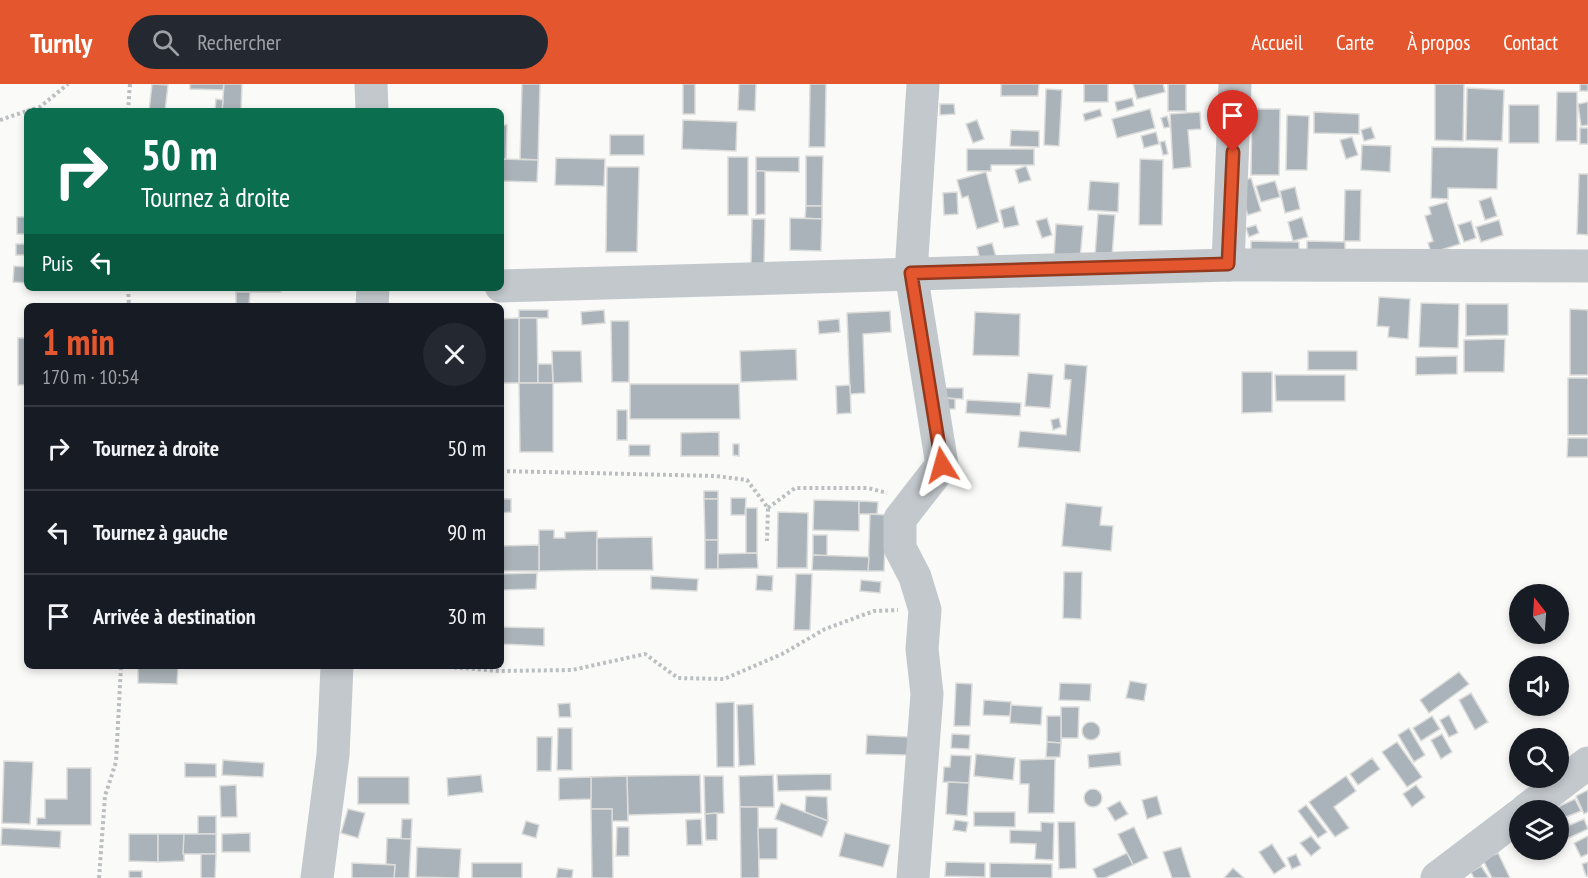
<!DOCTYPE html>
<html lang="fr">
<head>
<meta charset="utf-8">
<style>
	:root { --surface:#171b24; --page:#242831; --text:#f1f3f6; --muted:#9ea1a6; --line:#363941; --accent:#e4572e }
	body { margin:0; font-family:"PT Sans Narrow",sans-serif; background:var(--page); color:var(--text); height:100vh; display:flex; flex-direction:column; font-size:22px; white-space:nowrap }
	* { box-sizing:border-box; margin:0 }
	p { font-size:20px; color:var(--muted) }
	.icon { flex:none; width:33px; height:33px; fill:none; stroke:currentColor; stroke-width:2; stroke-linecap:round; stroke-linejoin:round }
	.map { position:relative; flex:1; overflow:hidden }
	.sheet { position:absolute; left:24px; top:219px; width:480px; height:366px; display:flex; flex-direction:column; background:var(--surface); border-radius:9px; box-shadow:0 3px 9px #0003 }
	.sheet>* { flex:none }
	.banner { position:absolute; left:24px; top:24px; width:480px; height:183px; border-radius:9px; box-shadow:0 3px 9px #0003; background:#0b6e4f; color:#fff; overflow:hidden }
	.needle { width:39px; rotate:343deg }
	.buttons { position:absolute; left:1509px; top:500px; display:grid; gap:12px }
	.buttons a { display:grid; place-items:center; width:60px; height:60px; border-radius:50%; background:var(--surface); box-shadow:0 3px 9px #0003; font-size:30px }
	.pin { position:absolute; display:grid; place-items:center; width:51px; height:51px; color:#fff; margin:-62px -26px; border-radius:50% 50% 50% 0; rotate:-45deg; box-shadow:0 0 6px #0007 }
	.pin .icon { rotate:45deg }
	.me { position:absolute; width:66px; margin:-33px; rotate:352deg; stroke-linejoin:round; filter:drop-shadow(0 0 4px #0008) }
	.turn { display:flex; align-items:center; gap:21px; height:126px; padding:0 18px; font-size:27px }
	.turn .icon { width:78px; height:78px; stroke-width:2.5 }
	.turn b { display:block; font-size:42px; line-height:51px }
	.then { display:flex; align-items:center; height:57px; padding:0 18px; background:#0003; gap:12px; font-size:22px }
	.round { display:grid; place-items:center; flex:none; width:63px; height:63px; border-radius:32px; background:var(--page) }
	.headline { display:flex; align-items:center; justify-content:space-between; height:102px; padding:0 18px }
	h1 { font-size:36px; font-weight:800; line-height:45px; color:var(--accent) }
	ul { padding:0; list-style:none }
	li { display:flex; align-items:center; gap:18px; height:84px; padding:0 18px; border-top:2px solid var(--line) }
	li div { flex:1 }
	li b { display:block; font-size:22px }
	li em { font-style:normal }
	header { display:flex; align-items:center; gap:36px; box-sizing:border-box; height:84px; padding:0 30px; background:var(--accent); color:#fff }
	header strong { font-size:28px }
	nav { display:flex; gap:33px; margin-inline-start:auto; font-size:21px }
	.search { width:420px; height:54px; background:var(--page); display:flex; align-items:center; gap:15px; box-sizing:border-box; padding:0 21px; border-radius:33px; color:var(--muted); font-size:22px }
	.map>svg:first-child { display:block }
	.building { fill:#aab3b9; stroke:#dcdcda; stroke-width:1.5 }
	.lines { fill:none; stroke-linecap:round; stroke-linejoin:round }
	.path { stroke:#bbbfc2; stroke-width:4; stroke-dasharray:3 3; stroke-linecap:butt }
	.minor { stroke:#c3c8cc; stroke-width:33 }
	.route-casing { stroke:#94391e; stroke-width:15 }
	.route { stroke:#e4572e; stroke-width:10 }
</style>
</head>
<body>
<header>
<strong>Turnly</strong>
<div class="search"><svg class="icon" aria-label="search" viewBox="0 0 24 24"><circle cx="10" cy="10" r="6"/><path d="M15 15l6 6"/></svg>Rechercher</div>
<nav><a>Accueil</a><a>Carte</a><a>À propos</a><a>Contact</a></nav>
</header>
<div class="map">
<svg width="1588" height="794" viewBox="0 0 1588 794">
	<rect width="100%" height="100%" fill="#fafaf8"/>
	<g class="building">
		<polygon points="152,0 168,1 165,27 149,27"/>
		<polygon points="190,0 224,0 223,6 190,5"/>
		<polygon points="224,0 242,0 241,27 222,27"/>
		<polygon points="522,0 540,0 538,76 520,75"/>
		<rect x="683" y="0" width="12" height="30"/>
		<polygon points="739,0 756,0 755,27 738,26"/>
		<polygon points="810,0 826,0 825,63 809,63"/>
		<polygon points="1001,0 1039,0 1038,12 1001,12"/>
		<rect x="1084" y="0" width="24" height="18"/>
		<polygon points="1133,0 1163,0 1165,8 1137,15"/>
		<rect x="1168" y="0" width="18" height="27"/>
		<polygon points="1435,0 1464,0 1463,57 1435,56"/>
		<rect x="1580" y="0" width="8" height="7"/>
		<polygon points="1467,4 1504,6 1502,57 1466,56"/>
		<polygon points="1046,5 1062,6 1059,62 1044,61"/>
		<polygon points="1557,8 1577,8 1577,57 1556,57"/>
		<polygon points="1132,14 1134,22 1117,27 1115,18"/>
		<polygon points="216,15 223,16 222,27 215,27"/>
		<polygon points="1588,18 1588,41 1581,42 1578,20"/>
		<polygon points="940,20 954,20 955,30 940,31"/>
		<rect x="1509" y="21" width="30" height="38"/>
		<polygon points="1100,25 1102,32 1085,37 1083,30"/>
		<polygon points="1150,25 1155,44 1117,54 1112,35"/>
		<polygon points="1252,25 1280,25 1279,91 1251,91"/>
		<polygon points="1200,28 1201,45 1188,46 1191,83 1173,85 1170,30"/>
		<polygon points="1314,28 1359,30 1359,50 1314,49"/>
		<polygon points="1287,31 1309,32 1307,86 1286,86"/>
		<polygon points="1167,32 1170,43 1164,44 1161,34"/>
		<polygon points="683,36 737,38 736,67 682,65"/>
		<polygon points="977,36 984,55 973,59 966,40"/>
		<polygon points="501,41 507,41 506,75 501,75"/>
		<polygon points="1371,43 1375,54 1364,57 1361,46"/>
		<rect x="1580" y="44" width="8" height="16"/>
		<polygon points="1011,46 1039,47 1039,63 1010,62"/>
		<polygon points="1156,48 1159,60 1144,64 1141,52"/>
		<rect x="610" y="51" width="34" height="20"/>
		<polygon points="1352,53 1358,71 1346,75 1340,56"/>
		<polygon points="1165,57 1168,70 1163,71 1160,58"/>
		<polygon points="1362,61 1391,62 1390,88 1361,86"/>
		<polygon points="1432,63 1498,64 1497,105 1448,104 1448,115 1431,114"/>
		<polygon points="967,65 1034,65 1034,81 991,81 991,87 967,87"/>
		<polygon points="27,70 27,117 25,117"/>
		<polygon points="806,72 823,72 822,122 806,122"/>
		<rect x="728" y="73" width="20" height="58"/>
		<polygon points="756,73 799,73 799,88 756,87"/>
		<polygon points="556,74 605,75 604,102 555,101"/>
		<polygon points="501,75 538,76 537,98 501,97"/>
		<polygon points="1140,75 1163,76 1162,141 1139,141"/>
		<polygon points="1026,82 1031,96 1019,99 1015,86"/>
		<polygon points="607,83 639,83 637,168 606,168"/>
		<polygon points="756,87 765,87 765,130 756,131"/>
		<polygon points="986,88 999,138 977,145 968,112 962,114 957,96"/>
		<polygon points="1579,90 1588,90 1588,151 1577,150"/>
		<polygon points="1251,94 1261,127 1248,131 1237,99"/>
		<polygon points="1090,97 1119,99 1118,128 1088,126"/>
		<polygon points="1275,97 1280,113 1261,118 1256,102"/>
		<polygon points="1295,103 1300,125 1285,129 1280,107"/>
		<polygon points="1345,106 1361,106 1360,157 1344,157"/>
		<polygon points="957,108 958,130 944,131 943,109"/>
		<polygon points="1491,113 1497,132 1485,136 1479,117"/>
		<polygon points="1447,118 1460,160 1431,169 1428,159 1433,157 1425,132 1431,130 1429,123"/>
		<polygon points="806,122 822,122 822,135 805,134"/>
		<polygon points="1014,122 1019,141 1004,144 1000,126"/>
		<polygon points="1098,130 1115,131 1112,173 1095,172"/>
		<rect x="17" y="133" width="10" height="17"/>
		<polygon points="1302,133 1308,153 1293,157 1288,138"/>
		<polygon points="790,134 822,135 821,167 790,166"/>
		<polygon points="1047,134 1052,151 1042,154 1036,137"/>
		<polygon points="752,135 765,135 764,181 751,181"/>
		<polygon points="1499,136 1503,151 1481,158 1476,143"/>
		<polygon points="1471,137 1476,154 1464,158 1458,141"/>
		<polygon points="1056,140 1083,142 1080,175 1054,173"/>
		<polygon points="1256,141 1259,149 1249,153 1246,144"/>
		<polygon points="1251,157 1299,158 1299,176 1251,175"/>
		<polygon points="1307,157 1345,158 1345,174 1307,173"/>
		<polygon points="992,159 997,176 981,180 977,163"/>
		<rect x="16" y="160" width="11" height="11"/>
		<polygon points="14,182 27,183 27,199 13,198"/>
		<polygon points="237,204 281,204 281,208 236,208"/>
		<polygon points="236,208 250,208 249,222 236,222"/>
		<polygon points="1379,213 1410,215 1408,255 1388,253 1389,243 1377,242"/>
		<polygon points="1421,219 1459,220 1458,264 1419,263"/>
		<polygon points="1466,220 1508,220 1508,251 1466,252"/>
		<polygon points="1570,225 1588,226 1588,291 1570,291"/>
		<rect x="519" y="226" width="29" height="8"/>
		<polygon points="604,226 605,239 582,241 581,228"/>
		<polygon points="890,227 891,248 863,250 865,309 850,310 847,229"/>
		<polygon points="975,228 1020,230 1019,272 973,271"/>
		<polygon points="519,234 537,234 538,299 519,299"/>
		<polygon points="519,234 519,299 501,299 501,235"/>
		<polygon points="839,235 840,248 819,250 818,237"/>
		<polygon points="611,237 629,237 629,298 612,298"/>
		<rect x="18" y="254" width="9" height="47"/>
		<polygon points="1505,255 1504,288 1464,288 1464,256"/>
		<polygon points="796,265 797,296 741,298 740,267"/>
		<polygon points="552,267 581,267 582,298 553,299"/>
		<rect x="1308" y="267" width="49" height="19"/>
		<polygon points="1457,272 1457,290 1416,291 1416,273"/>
		<polygon points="538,280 552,280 553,299 538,299"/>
		<polygon points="1065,280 1087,282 1080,368 1018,363 1020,347 1066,351 1071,296 1064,295"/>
		<polygon points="1242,288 1272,288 1272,328 1242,329"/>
		<polygon points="1028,289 1053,291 1050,324 1025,322"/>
		<polygon points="1275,291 1345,291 1345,317 1276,317"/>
		<rect x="1568" y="294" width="20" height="57"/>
		<polygon points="519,299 553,299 553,368 520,368"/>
		<polygon points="630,300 739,300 740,335 630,335"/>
		<polygon points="850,301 851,329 837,330 836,302"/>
		<polygon points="945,304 963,304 963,315 945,314"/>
		<polygon points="945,314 955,315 955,325 945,325"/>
		<polygon points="967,316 1021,319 1020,332 966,329"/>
		<rect x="617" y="326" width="10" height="30"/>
		<polygon points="1059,334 1061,343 1053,346 1051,336"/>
		<polygon points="719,348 719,372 681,372 681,349"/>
		<polygon points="1568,354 1588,354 1588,373 1567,373"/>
		<polygon points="733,360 739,360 739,372 733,371"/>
		<rect x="629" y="361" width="21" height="11"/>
		<rect x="704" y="407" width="14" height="8"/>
		<polygon points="731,414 746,414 745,431 731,431"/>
		<polygon points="501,415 511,415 511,428 501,429"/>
		<polygon points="704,415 718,415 718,456 705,456"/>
		<polygon points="814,416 859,417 859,447 813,446"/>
		<polygon points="859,417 878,418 877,430 859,430"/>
		<polygon points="1066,419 1102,423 1100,441 1113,442 1111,467 1062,462"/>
		<rect x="746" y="424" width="11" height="45"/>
		<polygon points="778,428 808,429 807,484 777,484"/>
		<polygon points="870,430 886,431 884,487 868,487"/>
		<polygon points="539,446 554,446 554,454 565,454 565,448 597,447 597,486 539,487"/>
		<polygon points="813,451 827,451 827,472 813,471"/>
		<polygon points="652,453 653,486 597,486 597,454"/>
		<rect x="705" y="456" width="13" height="29"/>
		<polygon points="539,461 539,487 501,487 501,462"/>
		<polygon points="757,469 758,484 718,485 718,470"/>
		<polygon points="813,471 869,473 868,487 812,486"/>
		<polygon points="1064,488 1082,488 1081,535 1063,534"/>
		<polygon points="537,489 536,505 501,506 501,490"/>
		<polygon points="796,490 812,490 810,546 794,546"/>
		<polygon points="757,491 773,492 772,507 756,506"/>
		<polygon points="651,492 698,495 697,507 651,505"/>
		<polygon points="861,496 881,498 880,509 860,507"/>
		<polygon points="501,543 544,544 544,562 501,560"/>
		<polygon points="138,582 178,582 177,600 138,599"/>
		<polygon points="1459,588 1469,600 1429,629 1420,616"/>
		<polygon points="1130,597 1147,600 1144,617 1126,614"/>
		<polygon points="956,599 972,600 970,642 954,642"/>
		<polygon points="1060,599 1091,600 1090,617 1059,616"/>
		<polygon points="1471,609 1488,638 1475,646 1459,616"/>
		<polygon points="984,616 1011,618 1010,632 983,631"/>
		<polygon points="734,618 734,683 717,683 716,619"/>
		<polygon points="570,619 571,633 559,633 558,620"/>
		<polygon points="753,620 755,681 739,682 737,621"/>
		<polygon points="1011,621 1042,623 1041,641 1010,639"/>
		<polygon points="1061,623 1079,623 1078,654 1061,654"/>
		<polygon points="1449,631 1458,649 1449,653 1440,636"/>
		<polygon points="1047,632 1061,632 1061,659 1047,658"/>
		<polygon points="1432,632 1440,645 1421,657 1413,644"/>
		<circle cx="1091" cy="647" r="9"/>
		<polygon points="558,644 572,644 572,686 557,686"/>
		<polygon points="1409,644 1425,671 1414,678 1398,651"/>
		<polygon points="952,650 970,651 969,665 951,664"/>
		<polygon points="1442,650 1452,668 1441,675 1431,656"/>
		<polygon points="867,651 909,653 909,671 866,670"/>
		<polygon points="537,653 552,653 551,687 537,687"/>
		<polygon points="1047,658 1061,659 1060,673 1046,673"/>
		<polygon points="1397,658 1422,693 1407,703 1382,668"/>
		<polygon points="1120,668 1121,681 1089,684 1088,671"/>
		<polygon points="976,670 1015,674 1013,696 974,692"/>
		<polygon points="951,671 971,672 969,699 943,698 944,683 950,683"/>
		<polygon points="1372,674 1380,685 1358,701 1350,690"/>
		<polygon points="1055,675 1054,729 1028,729 1029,700 1020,700 1020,676"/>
		<polygon points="223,676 264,679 263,693 222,691"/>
		<polygon points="4,677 33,678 30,740 2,739"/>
		<polygon points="185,679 216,680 216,693 185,693"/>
		<polygon points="67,684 91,684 91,741 37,741 37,734 45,734 45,715 67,715"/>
		<polygon points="831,690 831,706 778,707 777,691"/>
		<polygon points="481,691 483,708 448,712 447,694"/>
		<polygon points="700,691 701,729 628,731 627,692"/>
		<polygon points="773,691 774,723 740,723 739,692"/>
		<polygon points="627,692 628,737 612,737 612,725 591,725 591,693"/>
		<polygon points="704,692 723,692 724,729 705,730"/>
		<polygon points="1346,692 1356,707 1334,723 1349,744 1335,753 1309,718"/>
		<rect x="358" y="693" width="51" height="27"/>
		<polygon points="591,693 591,715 559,716 559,694"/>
		<polygon points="948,698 969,699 967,732 946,730"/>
		<polygon points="236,701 237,733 221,733 220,702"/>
		<polygon points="1416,701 1425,713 1412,723 1403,710"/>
		<circle cx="1093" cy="714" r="9"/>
		<polygon points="1588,706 1588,728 1584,730 1576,712"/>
		<polygon points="806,712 827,713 828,737 805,728"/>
		<polygon points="1157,712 1162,730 1147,735 1142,716"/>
		<polygon points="1575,715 1581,727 1566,733 1570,741 1584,735 1588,745 1560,758 1558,726 1551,726"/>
		<polygon points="1120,717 1128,730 1115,737 1107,724"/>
		<polygon points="781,719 828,737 822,753 775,735"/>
		<polygon points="1306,721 1327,748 1318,754 1298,727"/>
		<polygon points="740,723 758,723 759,794 741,794"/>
		<polygon points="348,725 365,729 358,754 341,749"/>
		<polygon points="591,725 612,725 613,794 592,794"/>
		<polygon points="974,728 1015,728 1015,743 974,742"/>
		<polygon points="717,729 717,756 706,756 705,730"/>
		<rect x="198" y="732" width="18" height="18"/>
		<polygon points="402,735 412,735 411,755 401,755"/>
		<polygon points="701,735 702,761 687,761 686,736"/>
		<polygon points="955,736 968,738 966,748 953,746"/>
		<polygon points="526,737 539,741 536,754 522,750"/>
		<polygon points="1041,738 1054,739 1053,776 1035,775 1036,760 1010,759 1010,746 1041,747"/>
		<polygon points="1058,738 1075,738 1076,784 1059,785"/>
		<polygon points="617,743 629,743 629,772 616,772"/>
		<polygon points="1134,743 1148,774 1133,781 1118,750"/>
		<polygon points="2,744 61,747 60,764 1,761"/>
		<polygon points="758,744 777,744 777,775 759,775"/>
		<polygon points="250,749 250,768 222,768 222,750"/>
		<polygon points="845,749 890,761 883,783 839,772"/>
		<polygon points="129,750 158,750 158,778 129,777"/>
		<polygon points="158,750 184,750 184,777 158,778"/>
		<polygon points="184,750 216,750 216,770 183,770"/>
		<polygon points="1311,752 1321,764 1311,772 1300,759"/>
		<polygon points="1588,752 1588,770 1581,773 1574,759"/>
		<polygon points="387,754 411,755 409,794 394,794 395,781 386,780"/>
		<polygon points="1272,760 1286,782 1274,790 1259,768"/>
		<polygon points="417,763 461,765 459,794 416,793"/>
		<polygon points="1181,763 1191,794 1172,794 1163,768"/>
		<polygon points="1558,763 1560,766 1546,773 1542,765"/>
		<polygon points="1127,769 1133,781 1105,794 1097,794 1093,785"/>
		<polygon points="1498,769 1510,794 1492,794 1483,776"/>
		<polygon points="201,770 216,770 215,794 201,794"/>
		<polygon points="1296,770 1301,781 1292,785 1287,774"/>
		<polygon points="946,778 985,779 985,793 945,792"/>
		<polygon points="1588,778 1588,792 1586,792 1582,780"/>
		<polygon points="352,779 395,781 394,794 352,794"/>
		<rect x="472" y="779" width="50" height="15"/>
		<polygon points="990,779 1052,780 1052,794 990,794"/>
		<polygon points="1481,782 1489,794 1474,794 1471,788"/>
		<polygon points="558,784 573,786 572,794 556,794"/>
		<polygon points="1233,784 1244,794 1224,794"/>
		<rect x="129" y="787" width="13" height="7"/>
	</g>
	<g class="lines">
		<g class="path">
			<polyline points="27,27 40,23 68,0"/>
			<polyline points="128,27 130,0"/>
			<polyline points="0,36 27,27"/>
			<polyline points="128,204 129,222"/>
			<polyline points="501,387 716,392 747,396 768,424 767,457"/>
			<polyline points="768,424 795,404 868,404 887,409"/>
			<polyline points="436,582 499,587 572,586 645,570 678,594 724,595 782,570 825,545 874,527 898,526"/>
			<polyline points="99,794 105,712 116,678 121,582"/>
		</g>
		<g class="minor">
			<polyline points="371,0 372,27"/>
			<polyline points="1228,181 1235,0"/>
			<polyline points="501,202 1228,181 1588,182"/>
			<polyline points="372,222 373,204"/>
			<polyline points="1526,726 1588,679"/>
			<polyline points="317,794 333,671 337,582"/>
			<polyline points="913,794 927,610 922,565 925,526 915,493 900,464 900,435 942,381 911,189 923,0"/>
			<polyline points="1437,794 1520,731"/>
		</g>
	</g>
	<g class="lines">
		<defs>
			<polyline id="route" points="942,381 911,189 1228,180 1233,68"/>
		</defs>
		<use href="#route" class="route-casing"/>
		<use href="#route" class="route"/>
	</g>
</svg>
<div class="buttons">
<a><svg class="needle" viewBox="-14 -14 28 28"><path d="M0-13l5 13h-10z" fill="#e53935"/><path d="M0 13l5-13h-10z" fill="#9ea1a6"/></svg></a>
<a><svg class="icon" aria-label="sound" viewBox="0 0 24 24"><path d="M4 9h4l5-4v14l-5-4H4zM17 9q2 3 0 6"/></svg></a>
<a><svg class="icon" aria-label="search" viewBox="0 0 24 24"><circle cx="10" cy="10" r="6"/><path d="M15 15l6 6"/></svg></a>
<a><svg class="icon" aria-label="layers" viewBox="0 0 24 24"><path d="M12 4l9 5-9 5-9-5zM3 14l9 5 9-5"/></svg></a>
</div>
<div class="pin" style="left:1233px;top:68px;background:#d93025"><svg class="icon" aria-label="arrive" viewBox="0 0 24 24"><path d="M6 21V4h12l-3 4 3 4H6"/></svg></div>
<svg class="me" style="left:942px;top:381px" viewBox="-20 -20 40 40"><path d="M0-17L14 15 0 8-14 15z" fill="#e4572e" stroke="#fff" stroke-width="4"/></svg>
<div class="banner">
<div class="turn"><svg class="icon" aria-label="right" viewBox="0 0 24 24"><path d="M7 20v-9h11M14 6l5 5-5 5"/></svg><div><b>50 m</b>Tournez à droite</div></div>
<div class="then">Puis<svg class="icon" aria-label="left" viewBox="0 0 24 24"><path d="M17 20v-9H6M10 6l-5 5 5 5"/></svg></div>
</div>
<section class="sheet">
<div class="headline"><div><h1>1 min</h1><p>170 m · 10:54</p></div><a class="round"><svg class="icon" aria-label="close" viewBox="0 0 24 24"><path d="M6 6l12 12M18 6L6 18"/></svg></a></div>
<ul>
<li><svg class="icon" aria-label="right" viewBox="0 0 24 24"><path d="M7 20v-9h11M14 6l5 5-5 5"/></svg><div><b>Tournez à droite</b></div><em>50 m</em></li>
<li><svg class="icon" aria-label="left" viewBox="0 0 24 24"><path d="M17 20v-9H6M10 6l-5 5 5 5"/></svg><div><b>Tournez à gauche</b></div><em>90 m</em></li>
<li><svg class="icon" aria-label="arrive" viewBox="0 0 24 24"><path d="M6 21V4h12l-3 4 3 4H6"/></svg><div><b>Arrivée à destination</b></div><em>30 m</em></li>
</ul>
</section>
</div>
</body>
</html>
